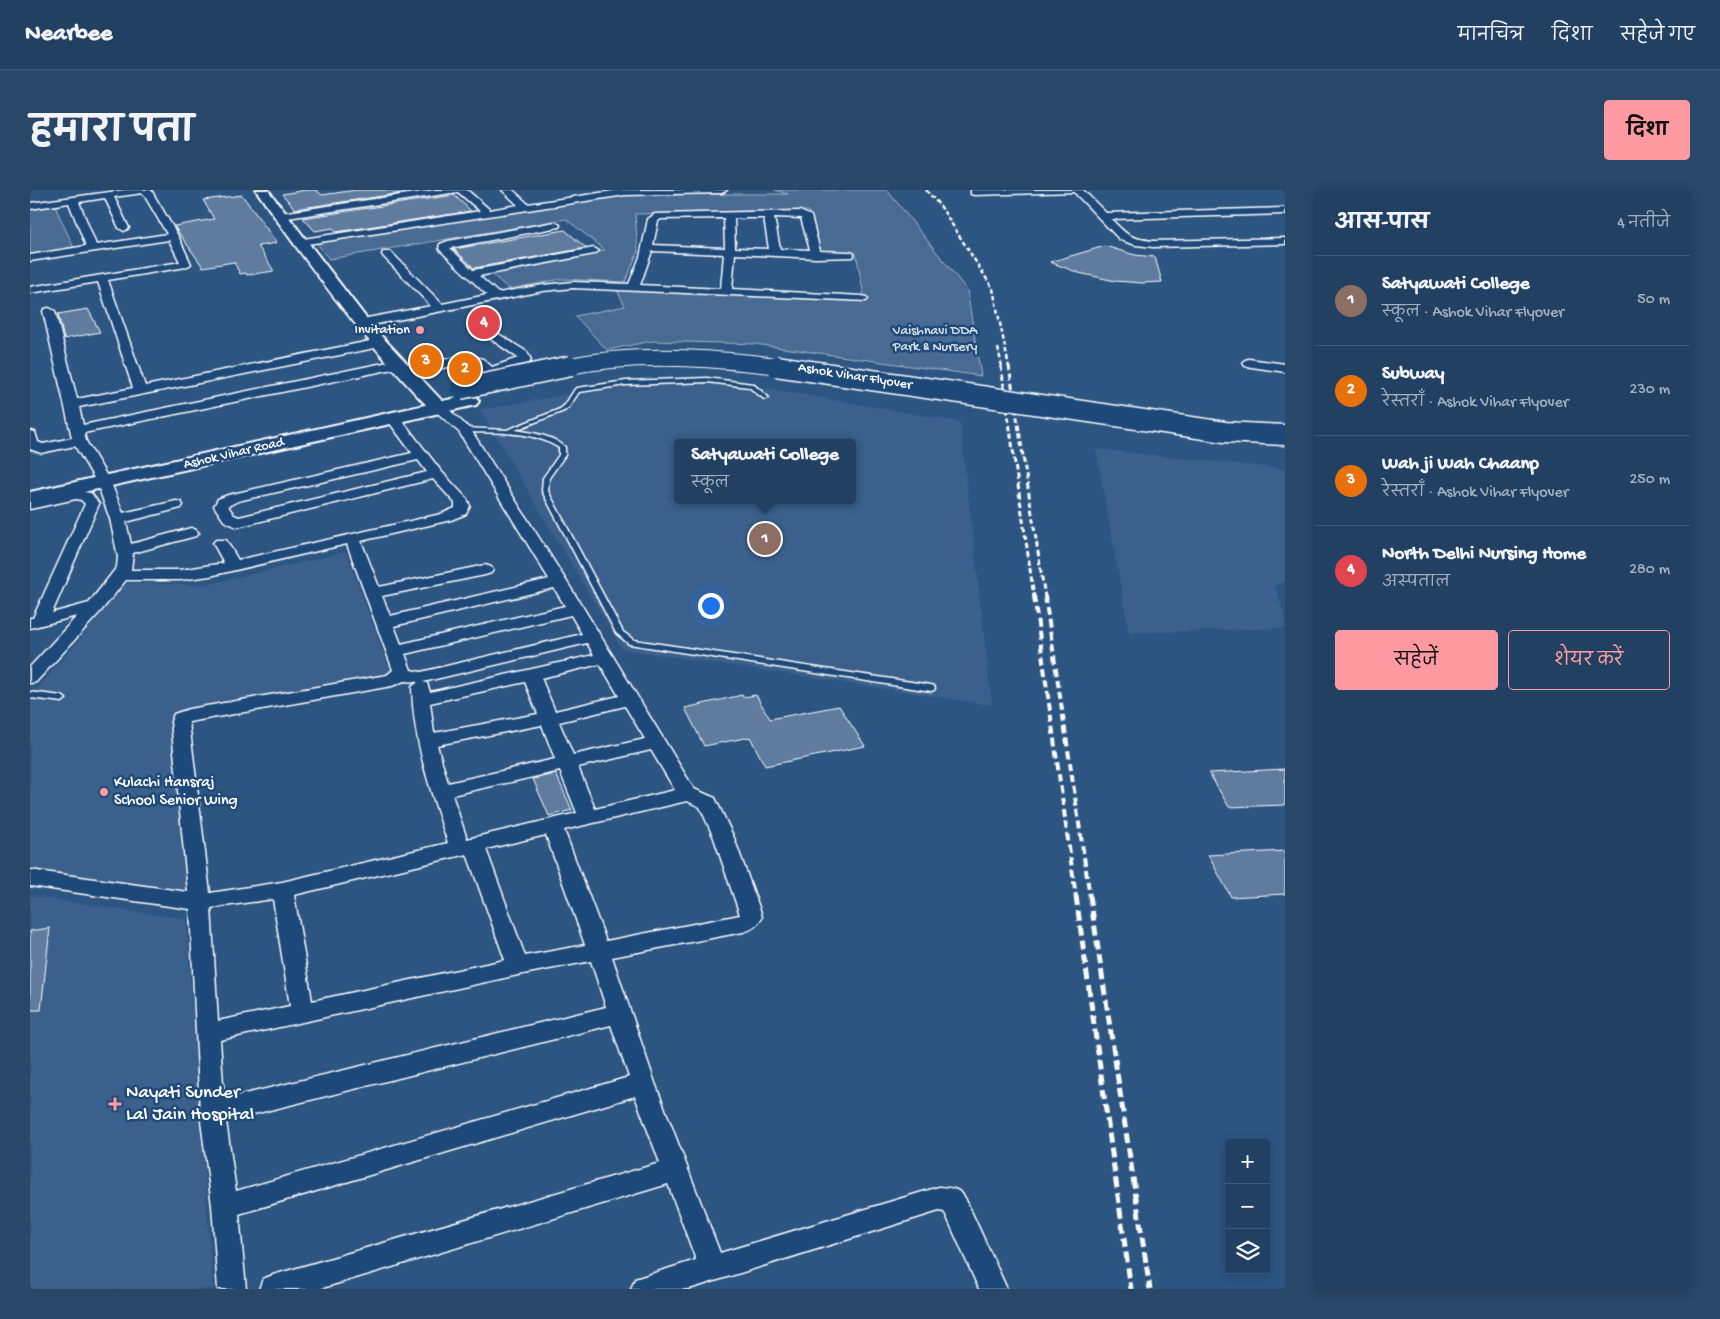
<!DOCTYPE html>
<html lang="hi">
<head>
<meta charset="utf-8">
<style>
	:root { --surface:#214062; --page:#294768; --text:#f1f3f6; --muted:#a2afbe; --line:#3e5977; --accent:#ff9aa2 }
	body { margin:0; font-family:"Gochi Hand","Playpen Sans Deva",sans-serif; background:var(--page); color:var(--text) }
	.controls { position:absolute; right:15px; bottom:15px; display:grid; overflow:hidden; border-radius:5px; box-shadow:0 2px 12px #0003 }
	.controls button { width:45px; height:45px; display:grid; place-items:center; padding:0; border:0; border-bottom:1px solid var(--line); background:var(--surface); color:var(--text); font:25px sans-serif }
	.you { position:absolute; left:680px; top:415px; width:18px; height:18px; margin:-12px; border:4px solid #fff; border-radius:50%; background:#1a73e8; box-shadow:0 0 0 8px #1a73e833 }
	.badge { display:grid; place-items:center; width:32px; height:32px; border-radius:50%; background:var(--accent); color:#fff; font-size:16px; font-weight:700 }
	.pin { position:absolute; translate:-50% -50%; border:2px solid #fff; box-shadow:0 1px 5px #0006 }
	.popup { position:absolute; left:644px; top:249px; width:182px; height:65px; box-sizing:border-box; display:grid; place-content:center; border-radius:5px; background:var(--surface); filter:drop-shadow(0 1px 4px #0005); font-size:16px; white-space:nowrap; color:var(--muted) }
	.popup b { font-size:19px; color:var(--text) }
	.popup::after { content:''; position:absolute; left:50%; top:100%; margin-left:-10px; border:10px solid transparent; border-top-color:var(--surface) }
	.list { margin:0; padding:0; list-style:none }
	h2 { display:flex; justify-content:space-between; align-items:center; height:65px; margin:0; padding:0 20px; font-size:21px }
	h2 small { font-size:16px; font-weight:400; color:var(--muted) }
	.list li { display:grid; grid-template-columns:32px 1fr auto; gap:15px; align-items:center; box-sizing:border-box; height:90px; padding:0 20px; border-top:1px solid var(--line) }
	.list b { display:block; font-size:19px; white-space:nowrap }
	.list p { margin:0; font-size:16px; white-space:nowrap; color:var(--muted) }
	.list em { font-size:16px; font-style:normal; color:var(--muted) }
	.actions { display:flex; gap:10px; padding:15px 20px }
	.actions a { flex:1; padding:11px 0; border:1px solid var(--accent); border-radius:5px; text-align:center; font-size:18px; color:var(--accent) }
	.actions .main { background:var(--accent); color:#111 }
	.icon { flex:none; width:28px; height:28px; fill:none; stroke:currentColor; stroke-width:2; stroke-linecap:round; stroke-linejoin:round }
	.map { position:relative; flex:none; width:1255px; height:1099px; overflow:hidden; border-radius:5px }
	header { display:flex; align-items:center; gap:30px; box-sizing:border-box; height:70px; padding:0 25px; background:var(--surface); border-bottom:1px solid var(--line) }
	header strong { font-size:24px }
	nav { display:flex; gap:28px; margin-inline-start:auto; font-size:18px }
	.intro { display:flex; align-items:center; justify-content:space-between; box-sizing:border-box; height:120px; padding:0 30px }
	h1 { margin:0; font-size:35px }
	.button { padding:12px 22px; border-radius:5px; background:var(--accent); color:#111; font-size:18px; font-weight:700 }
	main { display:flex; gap:30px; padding:0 30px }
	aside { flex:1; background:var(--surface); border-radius:5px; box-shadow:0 2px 12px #0003 }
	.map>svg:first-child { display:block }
</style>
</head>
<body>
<header>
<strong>Nearbee</strong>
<nav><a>मानचित्र</a><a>दिशा</a><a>सहेजे गए</a></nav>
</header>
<div class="intro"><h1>हमारा पता</h1><a class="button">दिशा</a></div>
<main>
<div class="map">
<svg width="1255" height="1099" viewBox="0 0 1255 1099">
	<rect width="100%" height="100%" fill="#2c5582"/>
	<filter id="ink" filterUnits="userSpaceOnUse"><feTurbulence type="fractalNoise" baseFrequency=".02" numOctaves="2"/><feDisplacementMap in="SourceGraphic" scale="10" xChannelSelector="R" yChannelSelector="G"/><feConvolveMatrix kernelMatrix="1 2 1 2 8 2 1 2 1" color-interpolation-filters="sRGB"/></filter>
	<g filter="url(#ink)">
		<path fill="#3b618b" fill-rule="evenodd" d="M676,191L736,198L930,232L962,515L592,459L450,220L595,194ZM648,253H822V310H648Z
			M1066,259L1255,279V390L1245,396L1255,427V438L1099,443Z
			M316,362L361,483L141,525L158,705L0,680V508L97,393L175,395Z
			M0,706L156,729L183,1099H0Z"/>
		<path fill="#486b92" stroke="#a4b5c8" d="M745,0H857L937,100L951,186L725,154L622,151L577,160L545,126L595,116L584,94L834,106L826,63L791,62L778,21L605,24L608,62L595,92L532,89L479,99L460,83L575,60L536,29L299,69L286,52L602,4H758Z
			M24,14L44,58L0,64V17Z"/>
		<path fill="#5e7c9f" stroke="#fff" d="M276,0H286L292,5L326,0H392L265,19L252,4Z
			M212,5L247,53L228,56L244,81L217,85L216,83L210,84L204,72L173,77L144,36L184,29L173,10Z
			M424,5L441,21L306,42L303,38L285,41L273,28Z
			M535,40L556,58L444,78L424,59Z
			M1075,56L1105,65L1125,67L1132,92L1112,93L1085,91L1049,83L1020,72Z
			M58,119L70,142L34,149L28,124Z
			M712,505L713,507L726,505L740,529L809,516L835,556L735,576L720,547L674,556L655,518Z
			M1255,579V615L1199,617L1179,583Z
			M526,584L542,620L519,626L503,589Z
			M1255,661V704L1201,707L1178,665Z
			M20,738L11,820H0V741Z"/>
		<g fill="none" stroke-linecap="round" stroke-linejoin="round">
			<defs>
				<path id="service" d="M677,188L723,194L739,208L734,209L719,197L677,192L596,195L549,202L539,217L534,221L485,240C503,243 522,245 535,257V265L519,288L518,301L593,442L604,450L901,495L904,496L905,498L904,500L901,501L599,454L586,443L512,301L513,288L529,265V258C501,240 466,243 434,242L431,240L434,238L477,240L530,219L535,215L545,199L547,198L596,191Z
					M0,502L32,506L36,509L32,512L0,508Z"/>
				<path id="minor" d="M94,0H121L148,46L161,74L156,77L78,90L115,196L350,149L356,153L350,157L49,217L53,235L368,170L374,174L368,178L54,243L56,251L81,293L93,323L146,311L151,312L153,315L151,318L96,332L101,354L161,338L166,340L169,343L166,346L103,363L101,380H150L194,373L183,353L186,350H196L208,370L411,324L425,318V313L403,289L207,337L194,331L184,316L188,309L198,305L382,263L356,228L363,224L368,225L411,281L437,309L440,316L436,324L421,330L331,351L349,397L455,375L461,377L463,380L461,383L455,385L352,406L360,426L519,389L429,242L402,218L404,215H414L441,240L554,419L664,599L685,608L704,648L731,723L732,728C727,736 722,740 713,742L582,767L625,893L690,1063L909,997C921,998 929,998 935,1008L977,1099H949L916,1025L914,1022L909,1021L659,1099H601L605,1089L666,1070L638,994L289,1099H229L233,1089L243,1085L630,973L605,906L209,1024L216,1099H188L182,1016L170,923L160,719L0,696V680L158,702L141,531L144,524L159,519L357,485L363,480L317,354L180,386L150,390H96L71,421L6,492L0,493V477L47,426L0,438V428H3L55,314L51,310L46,309L0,319V311L46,301L61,303L69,314L22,423L59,413L87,377L88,367L80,329L67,293L45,256L11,263L0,259V241L5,242L8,252L13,254L42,248L13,121L15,119L19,118L25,121L47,209L103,198L68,92L0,103V97L150,72L139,50L0,71V65L56,56L39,13L0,19V13ZM113,3L137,44L66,55L49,12L75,8L89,38L94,41L99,38L84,7ZM388,270L397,282L209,327L204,325L198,316L208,311ZM524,398L535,416L371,454L364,436ZM541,425L552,444L391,482L381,480L375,464ZM557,453L564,465L400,502L397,493L393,492ZM570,474L589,506L525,521L511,488ZM374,491L388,492L382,497C383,551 401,602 418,653L252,692L180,703L159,532L362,496ZM495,492L508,524L404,543L400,513ZM595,516L615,549L543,565L529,532ZM512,535L525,569L418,593L407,555ZM621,560L645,600L565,619L548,577ZM530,581L547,623L437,649L422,605ZM657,611L670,617L684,648L710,725L576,751L534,640ZM516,645L555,755L495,766L456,659ZM437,664L475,770L282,811L264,705ZM243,709L260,816L188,831L181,718ZM561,771L576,817L194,909L190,850L488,785ZM581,835L599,887L206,1001L196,931Z
					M405,0H437L460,20L488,15L472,0H483L498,14L589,0H697L692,3L595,5L271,55L267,54L266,52L267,50L450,21L428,2L251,29L246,26L251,23Z
					M941,0H1053L1076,23L1255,18V24L1081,29C1098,46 1099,48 1123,51L1255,48V54L1123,57L1106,55L1090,50L1044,2L944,5L941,4Z
					M770,21L781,26L790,61L819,62L823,63L824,65L823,67L786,68L705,64L702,99L832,106L836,107L838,109L836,111L543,98L513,101L332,137L326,133L332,129L401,116L353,66L352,64L353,62H361L412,114L457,105L410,60L409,58L410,54L418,51L525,32L530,35L529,37L420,58L443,80L564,58L569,61L564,64L449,86L468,103L513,95L543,92L599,94L610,67L618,29L625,24ZM744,27L771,28L780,60L750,59ZM694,28L695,58L623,55L628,31L631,29ZM704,28H734L739,59L705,58ZM622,61L694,64L691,99L610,95Z
					M459,138L497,162L501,170L499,173C486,177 468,188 453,183C446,180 446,175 437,173L374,186L368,182L374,178L437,165L453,169L462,177L488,168L455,145L453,142L455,139Z
					M1219,169L1255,174V182L1215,176L1213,173L1215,170Z"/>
				<path id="tertiary" d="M226,0H238L343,137L415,214L417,218L415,222H403C337,154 280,78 226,0Z"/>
				<path id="secondary" d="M440,205L446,207L449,211L446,215L0,314V302Z"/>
			</defs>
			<use href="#service" stroke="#fff" stroke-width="3"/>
			<use href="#minor" stroke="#fff" stroke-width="3"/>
			<use href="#tertiary" stroke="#fff" stroke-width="4"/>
			<use href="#secondary" stroke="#fff" stroke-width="4"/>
			<use href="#service" fill="#1f4a7a" fill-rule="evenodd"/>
			<use href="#minor" fill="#1f4a7a" fill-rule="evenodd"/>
			<use href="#tertiary" fill="#1f4a7a" fill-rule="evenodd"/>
			<use href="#secondary" fill="#1f4a7a" fill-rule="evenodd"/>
			<path stroke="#fff" stroke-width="2.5" stroke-dasharray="4.5 2.5" stroke-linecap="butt" d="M896,0L911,17L963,99L979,177
				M968,158L972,177"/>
			<path stroke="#fff" stroke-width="3" stroke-dasharray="5.5 3" stroke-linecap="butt" d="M971,176L1004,407
				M979,176L1015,407"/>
			<path stroke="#fff" stroke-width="4" stroke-dasharray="8 4" stroke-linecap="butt" d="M1004,406L1046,707
				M1015,406L1060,707"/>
			<path stroke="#fff" stroke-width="5" stroke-dasharray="10 5" stroke-linecap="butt" d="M1046,706L1101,1099
				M1060,706L1120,1099"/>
			<defs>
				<path id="secondary-bridge-far1" d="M535,177C607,162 684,168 757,177"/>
				<path id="secondary-bridge" d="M746,176L1195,242L1255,245
					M430,199L541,176"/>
			</defs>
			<use href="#secondary-bridge-far1" stroke="#fff" stroke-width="18" stroke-linecap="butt"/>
			<use href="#secondary-bridge" stroke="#fff" stroke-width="23" stroke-linecap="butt"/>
			<use href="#secondary-bridge-far1" stroke="#1f4a7a" stroke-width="16"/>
			<use href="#secondary-bridge" stroke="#1f4a7a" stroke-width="20"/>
		</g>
	</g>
	<g fill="#ff9aa2" stroke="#1f4a7a" stroke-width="2">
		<circle cx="390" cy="140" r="5"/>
		<circle cx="74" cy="602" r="5"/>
		<path d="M82.5 906.5h5v5h5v5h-5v5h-5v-5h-5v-5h5z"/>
	</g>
	<g text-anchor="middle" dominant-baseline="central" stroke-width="5" stroke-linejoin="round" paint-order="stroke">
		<g font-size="14" fill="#fff" stroke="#1f4a7a" text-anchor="end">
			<text x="380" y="140">Invitation</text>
		</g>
		<g font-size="14" fill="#dae1e9" stroke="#1f4a7a">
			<text x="905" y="141">Vaishnavi DDA<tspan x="905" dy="16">Park &amp; Nursery</tspan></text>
		</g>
		<g font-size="14" fill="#fff" stroke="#1f4a7a">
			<text transform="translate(825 187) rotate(9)">Ashok Vihar Flyover</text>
			<text transform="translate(204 264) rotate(-13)">Ashok Vihar Road</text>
		</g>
		<g font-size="16" fill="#fff" stroke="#1f4a7a" text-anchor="start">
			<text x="84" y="593">Kulachi Hansraj<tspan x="84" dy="18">School Senior Wing</tspan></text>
		</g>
		<g font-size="19" fill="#fff" stroke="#1f4a7a" text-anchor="start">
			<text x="96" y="903">Nayati Sunder<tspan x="96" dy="22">Lal Jain Hospital</tspan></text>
		</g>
	</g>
</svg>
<div class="controls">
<button>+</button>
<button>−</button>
<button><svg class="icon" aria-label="layers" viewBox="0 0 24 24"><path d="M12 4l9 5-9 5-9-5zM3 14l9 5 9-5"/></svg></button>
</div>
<div class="you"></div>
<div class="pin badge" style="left:735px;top:349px;background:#8d6e63">1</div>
<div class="popup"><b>Satyawati College</b>स्कूल</div>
<div class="pin badge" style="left:435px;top:179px;background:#e8710a">2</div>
<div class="pin badge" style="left:396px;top:171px;background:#e8710a">3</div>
<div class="pin badge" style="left:454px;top:133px;background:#e0444e">4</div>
</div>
<aside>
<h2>आस-पास<small>4 नतीजे</small></h2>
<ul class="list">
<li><span class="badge" style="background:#8d6e63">1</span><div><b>Satyawati College</b><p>स्कूल · Ashok Vihar Flyover</p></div><em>50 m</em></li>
<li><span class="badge" style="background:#e8710a">2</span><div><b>Subway</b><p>रेस्तराँ · Ashok Vihar Flyover</p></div><em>230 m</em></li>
<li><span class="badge" style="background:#e8710a">3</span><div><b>Wah ji Wah Chaanp</b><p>रेस्तराँ · Ashok Vihar Flyover</p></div><em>250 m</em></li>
<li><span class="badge" style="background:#e0444e">4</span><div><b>North Delhi Nursing Home</b><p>अस्पताल</p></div><em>280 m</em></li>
</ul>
<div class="actions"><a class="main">सहेजें</a><a>शेयर करें</a></div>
</aside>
</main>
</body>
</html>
